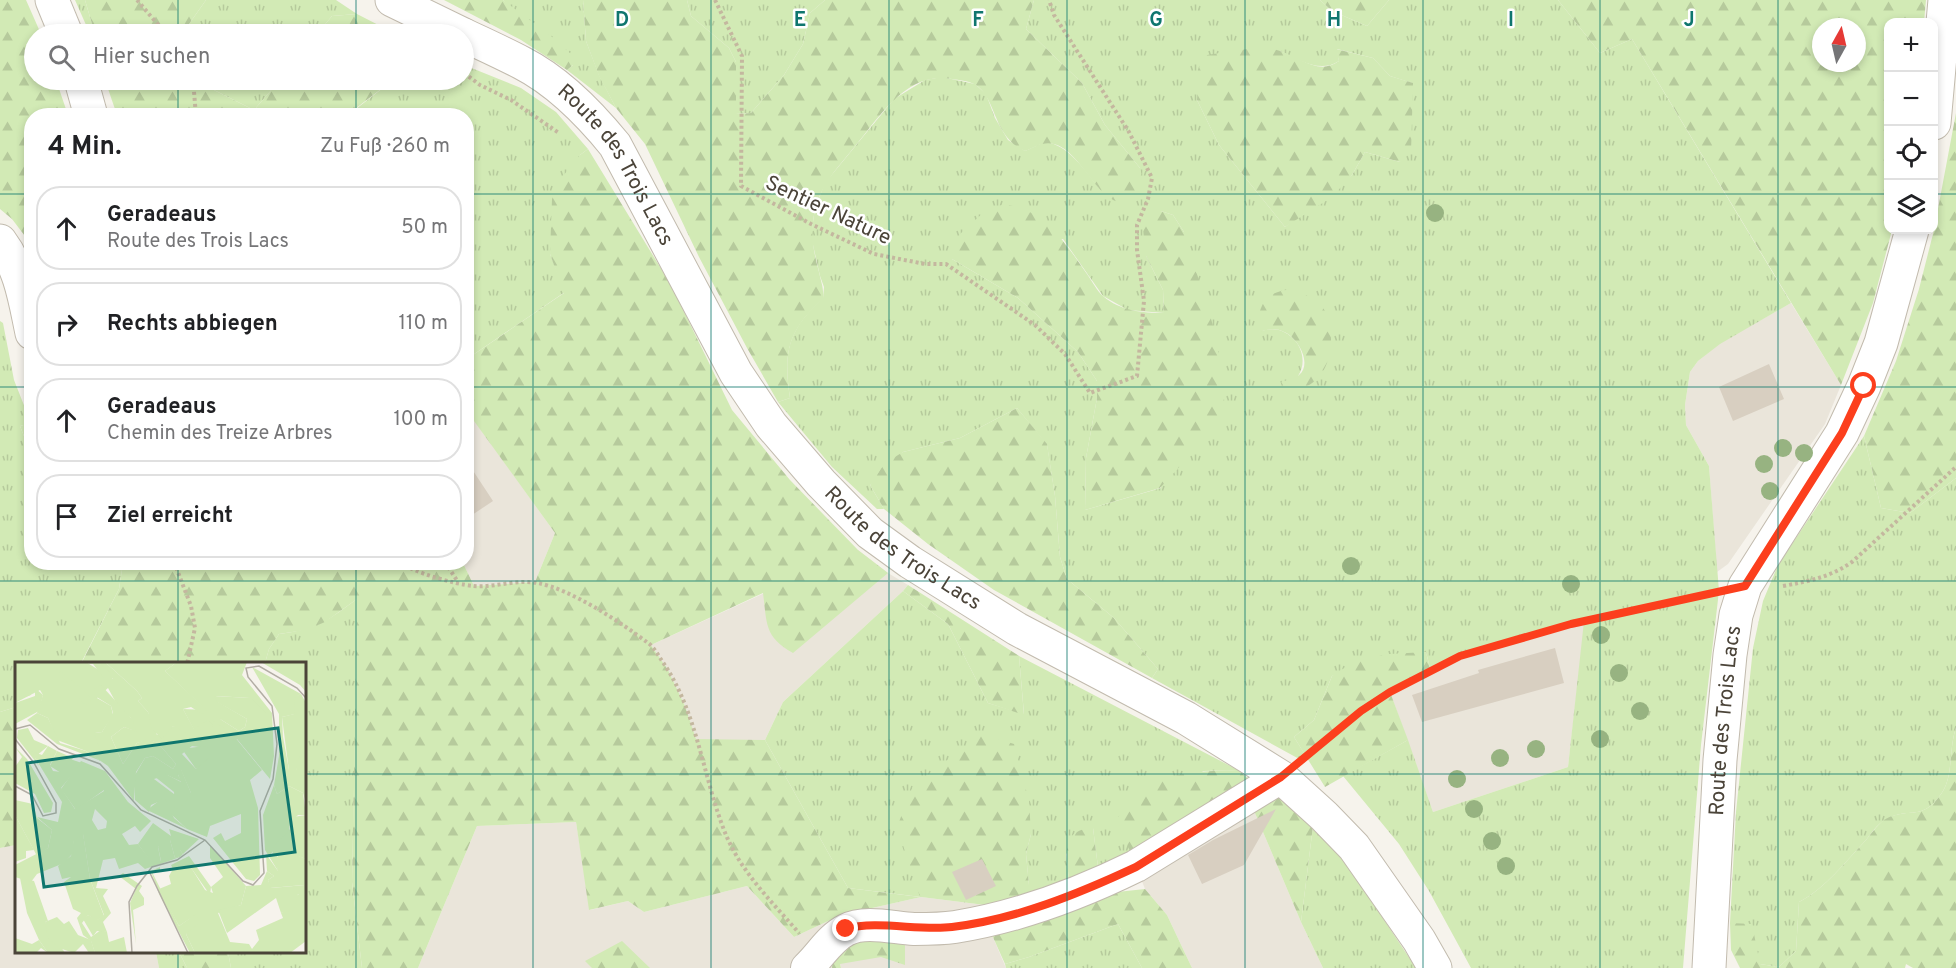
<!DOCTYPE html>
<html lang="de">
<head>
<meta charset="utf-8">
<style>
	:root { --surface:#fff; --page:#f6f6f6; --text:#202124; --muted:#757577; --line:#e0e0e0 }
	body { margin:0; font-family:Overpass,sans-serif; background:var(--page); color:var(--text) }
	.controls { position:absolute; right:18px; top:18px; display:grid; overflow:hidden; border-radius:12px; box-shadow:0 3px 9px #0003 }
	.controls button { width:54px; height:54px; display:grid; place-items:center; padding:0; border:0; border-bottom:2px solid var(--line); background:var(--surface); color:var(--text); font:30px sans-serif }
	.compass { position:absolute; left:1812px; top:18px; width:54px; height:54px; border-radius:50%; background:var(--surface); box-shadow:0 3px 9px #0003; rotate:8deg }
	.stop { position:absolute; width:18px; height:18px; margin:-14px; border:4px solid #fc3f1d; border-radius:50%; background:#fff }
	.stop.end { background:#fc3f1d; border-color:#fff; box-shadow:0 2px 6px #0008 }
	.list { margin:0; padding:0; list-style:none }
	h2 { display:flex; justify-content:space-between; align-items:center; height:78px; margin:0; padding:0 24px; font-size:26px }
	h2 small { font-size:20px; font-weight:400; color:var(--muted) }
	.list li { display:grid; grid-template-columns:39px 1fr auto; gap:18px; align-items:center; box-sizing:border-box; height:84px; margin:0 12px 12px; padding:0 12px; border:2px solid var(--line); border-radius:24px }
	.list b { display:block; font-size:22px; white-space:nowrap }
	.list p { margin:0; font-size:20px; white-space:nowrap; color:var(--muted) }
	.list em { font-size:20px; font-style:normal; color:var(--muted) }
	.icon { flex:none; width:33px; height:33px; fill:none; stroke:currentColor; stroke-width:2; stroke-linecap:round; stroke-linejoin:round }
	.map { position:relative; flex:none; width:1956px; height:968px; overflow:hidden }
	.search { position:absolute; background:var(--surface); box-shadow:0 3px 9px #0003; left:24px; top:24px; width:450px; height:66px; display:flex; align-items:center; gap:15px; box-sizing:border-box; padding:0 21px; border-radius:33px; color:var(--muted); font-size:22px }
	.panel { position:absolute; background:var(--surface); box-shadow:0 3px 9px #0003; left:24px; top:108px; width:450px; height:462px; border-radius:24px }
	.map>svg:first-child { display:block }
</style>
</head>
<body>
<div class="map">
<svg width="1956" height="968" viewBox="0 0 1956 968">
	<defs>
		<pattern id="grass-tufts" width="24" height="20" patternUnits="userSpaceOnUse" patternTransform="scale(1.5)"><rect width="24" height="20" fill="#d2eab5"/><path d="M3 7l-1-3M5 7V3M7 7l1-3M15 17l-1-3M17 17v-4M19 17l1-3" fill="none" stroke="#b6ca9c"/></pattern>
		<pattern id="forest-firs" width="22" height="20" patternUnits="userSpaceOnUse" patternTransform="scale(1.5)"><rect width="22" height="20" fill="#d2eab5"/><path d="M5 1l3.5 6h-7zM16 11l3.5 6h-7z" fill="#b6ca9c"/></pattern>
	</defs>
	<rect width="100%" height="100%" fill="#f6f3ec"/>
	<path fill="#eae5da" d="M1791,303L1841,385L1825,424L1728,564L1717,572L1709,466L1686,425L1685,405L1690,372L1698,361L1720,343Z
		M474,420L555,533L535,582L474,586L463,563L466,562L467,425Z
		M858,550L888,573L908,585L903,591L783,702L765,740H696L685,706L668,670L651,645Z
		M1585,621L1568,767L1433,812L1390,692L1460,656Z
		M1252,806L1301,922L1323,968H1192L1167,915L1145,889L1131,853Z
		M576,822L590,910L628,901L644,912L747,886L794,937L841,915L921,897L985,905L992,935L1006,968H841L840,964L832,968H418L477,826Z
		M16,845V952H156L159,968H0V848Z"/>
	<path fill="url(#grass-tufts)" fill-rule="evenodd" d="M75,0H85L92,24L90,34Z
		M206,0H336L357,14L332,16L317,34H182Z
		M503,0H583L586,41L599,75L616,108L567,70L573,65Z
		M687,0H825L810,13L803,44L784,75L751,113L736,114V62L729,48L691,16Z
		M1034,0H1320L1332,11L1367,26L1389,0H1558L1600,53L1632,39L1791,303L1720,344L1698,361L1690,372L1685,405L1686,425L1709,466L1719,591L1701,745L1683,968H1471L1429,891L1399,844L1343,776L1408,740L1433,812L1568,767L1584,621L1460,656L1431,672L1426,652L1332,676L1314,720L1294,737L1306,756L1301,760L1152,678L1158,669L1114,618L1067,579L1060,557L1055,496L1047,445L1017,408L960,438L903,452L870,485L884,509H877L832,467L778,402L790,398C783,351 788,330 823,298L824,287L820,276L811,236L815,208L825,183L894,99L925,80L942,77L975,84L986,94L995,118L1008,140L1025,151C1031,149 1038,144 1043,143C1065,140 1087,173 1099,188L1140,168L1105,125L1082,83L1026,29ZM1337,49L1373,58L1390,76L1412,83L1400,162L1365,152L1352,175L1285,227L1219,145L1197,100L1280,51C1297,59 1320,74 1339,61ZM1161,211L1173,215L1184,232L1161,488L1085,510L1086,458L1097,398V381L1078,352L1018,298L952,259L1063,239L1103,296L1128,310L1164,313L1163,290L1146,256ZM1324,310L1308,385L1298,376C1308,361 1301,340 1284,332C1275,327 1265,330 1256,332Z
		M464,65L521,88L556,112L588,149L580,155L550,254L565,292L467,359L466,116H347L393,80H404L413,84L416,80H464Z
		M193,80H280L254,110L210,88L195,87Z
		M0,321L3,323L14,380L31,423L20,426L31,454L32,562L123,563L119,589L81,663L16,664V707L0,712Z
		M1864,436L1881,508L1910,513L1956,478V728C1949,747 1953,775 1943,791C1922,824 1910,805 1885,820C1877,824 1871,834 1866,840C1845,862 1826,888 1799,902L1796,951L1779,967L1760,964L1730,923L1736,812L1753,648L1763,601L1778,565Z
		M903,591L948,624L988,703L1024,714L1019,656L1238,770L1203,771L1131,853L1098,867L1093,828L1066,854L1069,879L1029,886L1026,854L1031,834L921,897L848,888L765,740L783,702Z
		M358,598L352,882L362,968H231L228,952H304V664L265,663L269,649L279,634C318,629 327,621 358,598Z
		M1313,826L1343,858L1416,968H1323L1301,922Z
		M1118,924L1142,968H1006L1005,964L1029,957Z
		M156,952H179L187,968H159Z"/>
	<path fill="url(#forest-firs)" fill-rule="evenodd" d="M0,0H26L41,34H34V80H56L68,115L32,116L31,244L12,219L0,209Z
		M85,0H206L182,34H90L92,24Z
		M444,0H503L551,36L572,55L573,65L567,70L521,40Z
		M583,0H687L691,16L729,48L736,62V114L751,113L784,75L803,44L810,13L825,0H1034L1026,29L1082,83L1105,125L1140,168L1143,180L1142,195C1139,197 1134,201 1130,202C1095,211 1079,135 1042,144C1037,145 1031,149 1025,151C992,137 997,96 974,84C968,81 959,80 952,79C907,71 881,115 856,145C840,165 821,184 815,210C810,232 813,250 819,272C821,282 824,288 823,299C788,330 783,352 790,398L778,402L747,348L699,257L645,144L616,108L599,76L586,41Z
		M1320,0H1389L1367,26L1332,11Z
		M1558,0H1926L1924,22H1888V230H1892L1873,303L1841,385L1632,39L1600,53ZM1821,27H1857V63H1821Z
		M357,14L396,34H317L332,16Z
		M1261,47C1267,48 1274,49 1280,51C1299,57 1319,76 1339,61L1336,49L1373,58L1390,76L1413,83L1411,152L1400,162L1365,152L1352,175L1332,197L1285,227L1219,145L1197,100L1200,56Z
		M105,80H193L195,87L210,88L254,110L280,80H393L347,115H117Z
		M1956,113V478L1910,513L1881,508L1864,436L1896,361L1919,289L1934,230Z
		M588,149L671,285L732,410L790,480L858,550L888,573L793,653C764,637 767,623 763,593L651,645L668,670L685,706L696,739L765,740L848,888L920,897L897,827L913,786L982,734L1014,744L1029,801L1031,834L1026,854L1029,885L1069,879C1066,855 1061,829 1093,828L1098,867L1075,882L985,905L921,897L841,915L794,937L747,886L644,912L628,901L589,910L576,822L477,826L418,968H362L352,882L357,599L325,622L306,630L279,634L269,649L265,663L81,664L119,589L123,563H463L474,586L535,582L555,533L474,421L467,425V359L564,293L550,254L552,199L563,176L580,155Z
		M1002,205C1042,205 1066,244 1087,274C1092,281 1097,291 1103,296C1120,311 1143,313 1164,313L1163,290L1146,256L1143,229L1149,214L1161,211L1173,215L1184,232L1216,335L1225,407L1217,426L1160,488L1085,510L1086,458L1097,398V381L1078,352L1018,298L952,259L960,234L984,212Z
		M1295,289C1305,295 1320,301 1325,311C1336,335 1333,373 1307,386C1300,389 1292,390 1285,392L1281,382C1286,380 1295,379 1299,375C1313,363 1297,337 1284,332C1275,327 1265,330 1256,333C1259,304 1264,291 1295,289Z
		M1017,408L1047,444L1055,496L1060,557L1067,579L1114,618L1158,669L1152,678L994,590L928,544L884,509L870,485L885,463L903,452L960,438Z
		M31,423L32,424L31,454L20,426Z
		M908,585L1019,656L1024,715L988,703L948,624L903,591Z
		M1426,652L1431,672L1390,692L1408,740L1325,787L1294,737L1314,720L1332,676L1355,661L1389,654Z
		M16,707V845L0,848V712Z
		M1956,728V968H1913L1906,964L1905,968H1740L1731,950L1730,923L1752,924L1760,964L1779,967L1796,951L1799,902C1826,888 1845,862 1866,840C1871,834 1877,825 1884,820C1910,805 1922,824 1943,791C1953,775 1949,747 1956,728Z
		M1238,770L1250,780L1131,853L1115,821C1123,811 1132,797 1143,790C1170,771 1206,771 1238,770Z
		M1276,792L1313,826L1301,922L1252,806Z
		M1145,889L1167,915L1192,968H1142L1118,924L1029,957L1005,964L992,935L1117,892Z
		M905,937V965L881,957L840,964L841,968H832L833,958L863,938Z
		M622,941L650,968H592L585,961Z
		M179,952H228L231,968H187Z"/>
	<path fill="#d8cfc1" d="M1769,364L1784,399L1733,421L1719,387Z
		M466,460L493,501L466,519Z
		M1555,648L1564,683L1422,722L1412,695L1479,673L1478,670Z
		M1276,809L1244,865L1202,884L1188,855L1213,840Z
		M982,859L996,886L966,900L952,872Z"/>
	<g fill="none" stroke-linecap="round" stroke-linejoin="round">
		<defs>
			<path id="minor" d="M807,968C820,956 830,938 846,930C865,920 893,928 914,929C927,929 941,929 955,927C1018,917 1079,894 1136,866L1281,777"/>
			<g id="tertiary">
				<path d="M52,0L66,34"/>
				<path d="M392,0L462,34"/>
				<path id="s1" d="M464,35C483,44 503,53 522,63C559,82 589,113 615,145L736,373L771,425L821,483L870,533L910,562L1017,629L1186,718L1281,777L1324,816L1354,847L1419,940L1435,968"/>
				<path d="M81,80L91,116"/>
				<path d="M1934,123L1945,0"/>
				<path d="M0,241C21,269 25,300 32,333"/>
				<path id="s2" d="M1709,968L1720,760L1730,655L1736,615L1745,586L1842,433L1864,386L1881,343L1912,230"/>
			</g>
		</defs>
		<use href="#minor" stroke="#c2bbae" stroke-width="34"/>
		<use href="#tertiary" stroke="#c2bbae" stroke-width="35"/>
		<path stroke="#c4b79f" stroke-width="4" stroke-dasharray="3 3" stroke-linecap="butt" d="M137,0L166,34
			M715,0L742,56L741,186L811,224L874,254L925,264H946L1035,325L1065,354L1090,393L1137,376L1144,301L1137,250V225L1148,199L1152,178L1129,132L1054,15L1049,0
			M464,73L480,85L511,100L559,133
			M193,80L196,116
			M174,562L191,606L195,628L187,664
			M400,562C414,573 455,584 473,586C494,588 516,579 537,583C569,588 622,623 648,643C654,647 658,655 662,661C698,712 703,779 726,835C742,873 772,902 799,933
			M445,562L458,582
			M1783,586C1810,581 1830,577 1852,562L1956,467
			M1304,758L1361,711L1390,692L1460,656L1571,624L1711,593"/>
		<use href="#minor" stroke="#fff" stroke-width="32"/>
		<use href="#tertiary" stroke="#fff" stroke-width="33"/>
	</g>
	<g fill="#97b381">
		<circle cx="1435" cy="213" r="9"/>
		<circle cx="1783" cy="448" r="9"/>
		<circle cx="1804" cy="453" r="9"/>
		<circle cx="1764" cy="464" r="9"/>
		<circle cx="1770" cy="491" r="9"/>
		<circle cx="1351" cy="566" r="9"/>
		<circle cx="1571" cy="584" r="9"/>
		<circle cx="1601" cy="635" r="9"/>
		<circle cx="1619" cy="673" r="9"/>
		<circle cx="1640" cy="711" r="9"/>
		<circle cx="1600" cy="739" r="9"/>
		<circle cx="1536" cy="749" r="9"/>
		<circle cx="1500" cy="758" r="9"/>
		<circle cx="1457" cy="779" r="9"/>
		<circle cx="1474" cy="809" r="9"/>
		<circle cx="1492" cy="841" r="9"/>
		<circle cx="1506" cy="866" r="9"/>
	</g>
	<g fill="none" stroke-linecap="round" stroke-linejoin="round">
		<path stroke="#fc3f1d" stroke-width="8" d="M846,929C876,920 919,931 952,927C1017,919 1078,894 1136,867L1281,777L1361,711L1390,692L1460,656L1571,624L1745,586L1842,433L1864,386"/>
	</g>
	<path fill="none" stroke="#0f766e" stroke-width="1.5" stroke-opacity="0.55" d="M178,0V34M356,0V34M533,0V968M711,0V968M889,0V968M1067,0V968M1245,0V968M1423,0V968M1600,0V968M1778,0V968M178,80V116M356,80V116M0,194H32M466,194H1888M1934,194H1956M0,387H32M466,387H1956M178,562V664M356,562V968M0,581H1956M0,774H16M304,774H1956M178,952V968"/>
	<g text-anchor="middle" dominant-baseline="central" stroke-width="5" stroke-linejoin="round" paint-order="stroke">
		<g font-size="21" fill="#4b4439" stroke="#fff">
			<text stroke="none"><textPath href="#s1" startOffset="206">Route des Trois Lacs</textPath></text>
			<text transform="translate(828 211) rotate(25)">Sentier Nature</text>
			<text stroke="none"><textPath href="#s1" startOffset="692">Route des Trois Lacs</textPath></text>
			<text stroke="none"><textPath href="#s2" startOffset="248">Route des Trois Lacs</textPath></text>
		</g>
	</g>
	<g transform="translate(15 662)">
		<rect width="291" height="291" fill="#f6f3ec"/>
		<path d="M0,0H71L98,17L83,0H90L122,29L127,36L123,39L133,50L142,73L158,64L179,68L168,47L191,48L150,9L162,0H232L227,13L257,51L251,52L235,36L201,34L203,40L232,57L230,65L224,69L205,57L247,108L235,118L243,146L245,213L239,219L231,217L198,176L206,171L210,179L226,171V152L195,164L192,175L172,167L143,140L136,143L134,150L120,138V113L130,96L138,94L158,107L161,102L143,81L133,78L122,81L108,102L96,75L109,65L118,68L116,56L105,48L93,26L82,36L96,44L98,53L87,70L80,71L93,104L71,89L42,78L33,56L22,51L28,33L25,28L0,41ZM177,84L184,85L189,96L181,107L167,92ZM166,108L176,131L159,132L139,117L152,113L167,120L163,113ZM286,32L291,41V88L281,108L274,109L267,55L279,52V35ZM13,66L19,78L33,84L20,95L24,104L2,76L3,68ZM42,89L58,96L46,111L35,104ZM66,99L90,109L89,128L61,148L46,127ZM259,123L262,132L274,124L288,131L291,153H283L275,161L274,170L255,193L250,188L248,153ZM0,138L18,142L22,156L37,168L33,186L22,194L0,153ZM138,161L156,174L154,167L184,177L168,192L165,188V194L160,196L155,178L143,185L146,200H136L123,182ZM68,171L75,217L89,254L81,259L73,253L67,261L76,275L86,268L92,270L94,280L109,275L112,291H80L76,279L68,273L62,256L66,251L58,247L49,220L56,215L47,217L43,204L56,194L59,177ZM195,183L231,224L226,243L203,251L215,280L234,282L237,287L244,278L241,268L268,256L266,251L273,248L279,235L286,231L291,240V279L275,291H180L171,272L176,256L164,264L144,227L156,222L154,214L158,207L172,199L190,228L198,231L196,225L208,215L195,196ZM274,190L291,197V236L289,223L255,226L253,218L259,214L252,209L251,192L263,209L260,196ZM5,216L19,219L33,259L30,260L50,291H33L24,278L12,251Z" fill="#d2eab5" fill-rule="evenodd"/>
		<path d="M83,0L97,12V19H91L78,2H70ZM90,0H162L150,9L192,48L187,52L176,45L168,47L179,67L193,58L198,63L187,80L158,64L147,77L137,67L133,50L123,39L127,36L122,29ZM246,0H291V30L285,23ZM39,4L73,32L76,40L70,43ZM237,5L286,32L279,36L280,52L267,55L268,75L274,108H281L282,98L291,88V140L288,131L274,124L262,132L259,123L264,94V52ZM86,23L117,57L122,70L109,65L96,75L108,102L122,81L132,77L143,81L161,102L158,107L138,94L130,96L121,110L119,139L90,100L79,71L87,70L98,51L96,44L80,34L79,27ZM199,34L236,36L251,51H257L259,94L255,117L222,77L218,79L209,66L195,57L196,54L205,57L224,69L230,65L232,57L202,40ZM22,51L33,56L45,81L71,89L86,99L42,82L12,58ZM33,84L42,89L35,103L38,109L46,110L55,97L67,101L46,126L60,147L89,129L86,117L90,109L113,140L136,159L125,170L120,164L107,172L114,183L123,182L137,200L146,199L143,185L151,178H155L160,196L164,194L165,188L168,192L165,195L154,199L130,207L123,201L104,207L100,196L88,198L81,226L93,227L88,234L96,251L88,260L92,270L82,269L78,274L68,257L73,253L82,258L89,253L75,217L68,172L59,178L58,191L49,201L22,212L16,220L0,215V203L33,186L37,168L22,155L43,160L47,140L16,89L27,93ZM80,147L92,159L91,166L83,168L77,158ZM189,84L194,86L195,95L181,107L167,87ZM0,85L12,97L38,141L36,150L29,151L20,132L0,121V105L7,95ZM166,107L176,131L169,143L160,147L159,130L139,114L145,109L166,120L162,110ZM149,135L159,156L172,167L132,148ZM0,153L19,188L11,189V196L0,200ZM291,153V197L274,191L268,199L262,194L263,209L250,188L257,193L259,184L275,167L278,155ZM174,194L196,225L195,233L172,200L158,207L156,203ZM145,205V209L137,210L164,264L181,252L184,261L171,272L180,291H175L144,232L136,209ZM252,209L259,214L253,218L256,226L290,223L291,240L283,232L279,248L266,251L261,236L212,271L203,248L226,243L231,224L246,223ZM108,211L127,224L124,229L129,236V243L118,248L121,282L115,241L121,227L104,214ZM42,255L49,262L54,259L63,273L76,278L80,291H74L68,282L59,291L44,286L33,276L30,260ZM0,276L17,282L24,278L33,291L26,286L21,291H0Z" fill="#d2eab5" fill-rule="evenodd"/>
		<path d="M8,9L16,33L0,38V15ZM20,26L28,33L24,49L0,62V41L20,34Z" fill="#d2eab5"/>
		<path fill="none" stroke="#b2ada4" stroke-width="1.5" d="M0,67L15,63L44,87L85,102L126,148L190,178L228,219L238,223L249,211L245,149L258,117L262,82L257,44L233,15L231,6L244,4L282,26L291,36M0,77L19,101L41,141V151L28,154L17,133L0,124M134,209L173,291M117,291L114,240L122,224L137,205L162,198L190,178"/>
		<path fill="#0f766e" fill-opacity="0.15" stroke="#0f766e" stroke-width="3" d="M263,66L280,190L29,225L12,101Z"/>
		<rect width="291" height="291" fill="none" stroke="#4b4439" stroke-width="3"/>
	</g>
	<g font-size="20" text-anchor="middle" font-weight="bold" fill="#0f766e" stroke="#fff" stroke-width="5" stroke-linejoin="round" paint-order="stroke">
		<text x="622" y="26">D</text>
		<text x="800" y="26">E</text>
		<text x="978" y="26">F</text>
		<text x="1156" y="26">G</text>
		<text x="1334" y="26">H</text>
		<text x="1511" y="26">I</text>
		<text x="1689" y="26">J</text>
	</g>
</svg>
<div class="controls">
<button>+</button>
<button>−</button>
<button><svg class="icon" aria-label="locate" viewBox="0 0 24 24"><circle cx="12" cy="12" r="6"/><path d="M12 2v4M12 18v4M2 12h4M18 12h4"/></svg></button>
<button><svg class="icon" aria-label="layers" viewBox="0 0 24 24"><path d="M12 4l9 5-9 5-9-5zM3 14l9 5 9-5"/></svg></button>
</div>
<svg class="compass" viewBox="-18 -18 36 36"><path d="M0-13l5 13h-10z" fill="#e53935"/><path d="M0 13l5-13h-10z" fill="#757577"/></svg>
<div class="stop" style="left:1864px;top:386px"></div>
<div class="stop end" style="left:846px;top:929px"></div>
<div class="search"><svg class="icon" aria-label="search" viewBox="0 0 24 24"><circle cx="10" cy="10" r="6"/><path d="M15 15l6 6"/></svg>Hier suchen</div>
<section class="panel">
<h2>4 Min.<small>Zu Fuß · 260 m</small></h2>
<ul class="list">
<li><svg class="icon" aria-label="ahead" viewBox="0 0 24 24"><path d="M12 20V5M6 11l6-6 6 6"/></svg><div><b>Geradeaus</b><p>Route des Trois Lacs</p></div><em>50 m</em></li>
<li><svg class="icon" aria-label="right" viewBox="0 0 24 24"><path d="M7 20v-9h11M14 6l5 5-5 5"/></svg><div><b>Rechts abbiegen</b></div><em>110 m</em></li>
<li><svg class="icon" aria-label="ahead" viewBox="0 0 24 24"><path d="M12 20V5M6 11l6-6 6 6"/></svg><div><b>Geradeaus</b><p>Chemin des Treize Arbres</p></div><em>100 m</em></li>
<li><svg class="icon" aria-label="arrive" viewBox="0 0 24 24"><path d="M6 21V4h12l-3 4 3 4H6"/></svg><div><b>Ziel erreicht</b></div></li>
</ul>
</section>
</div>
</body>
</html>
